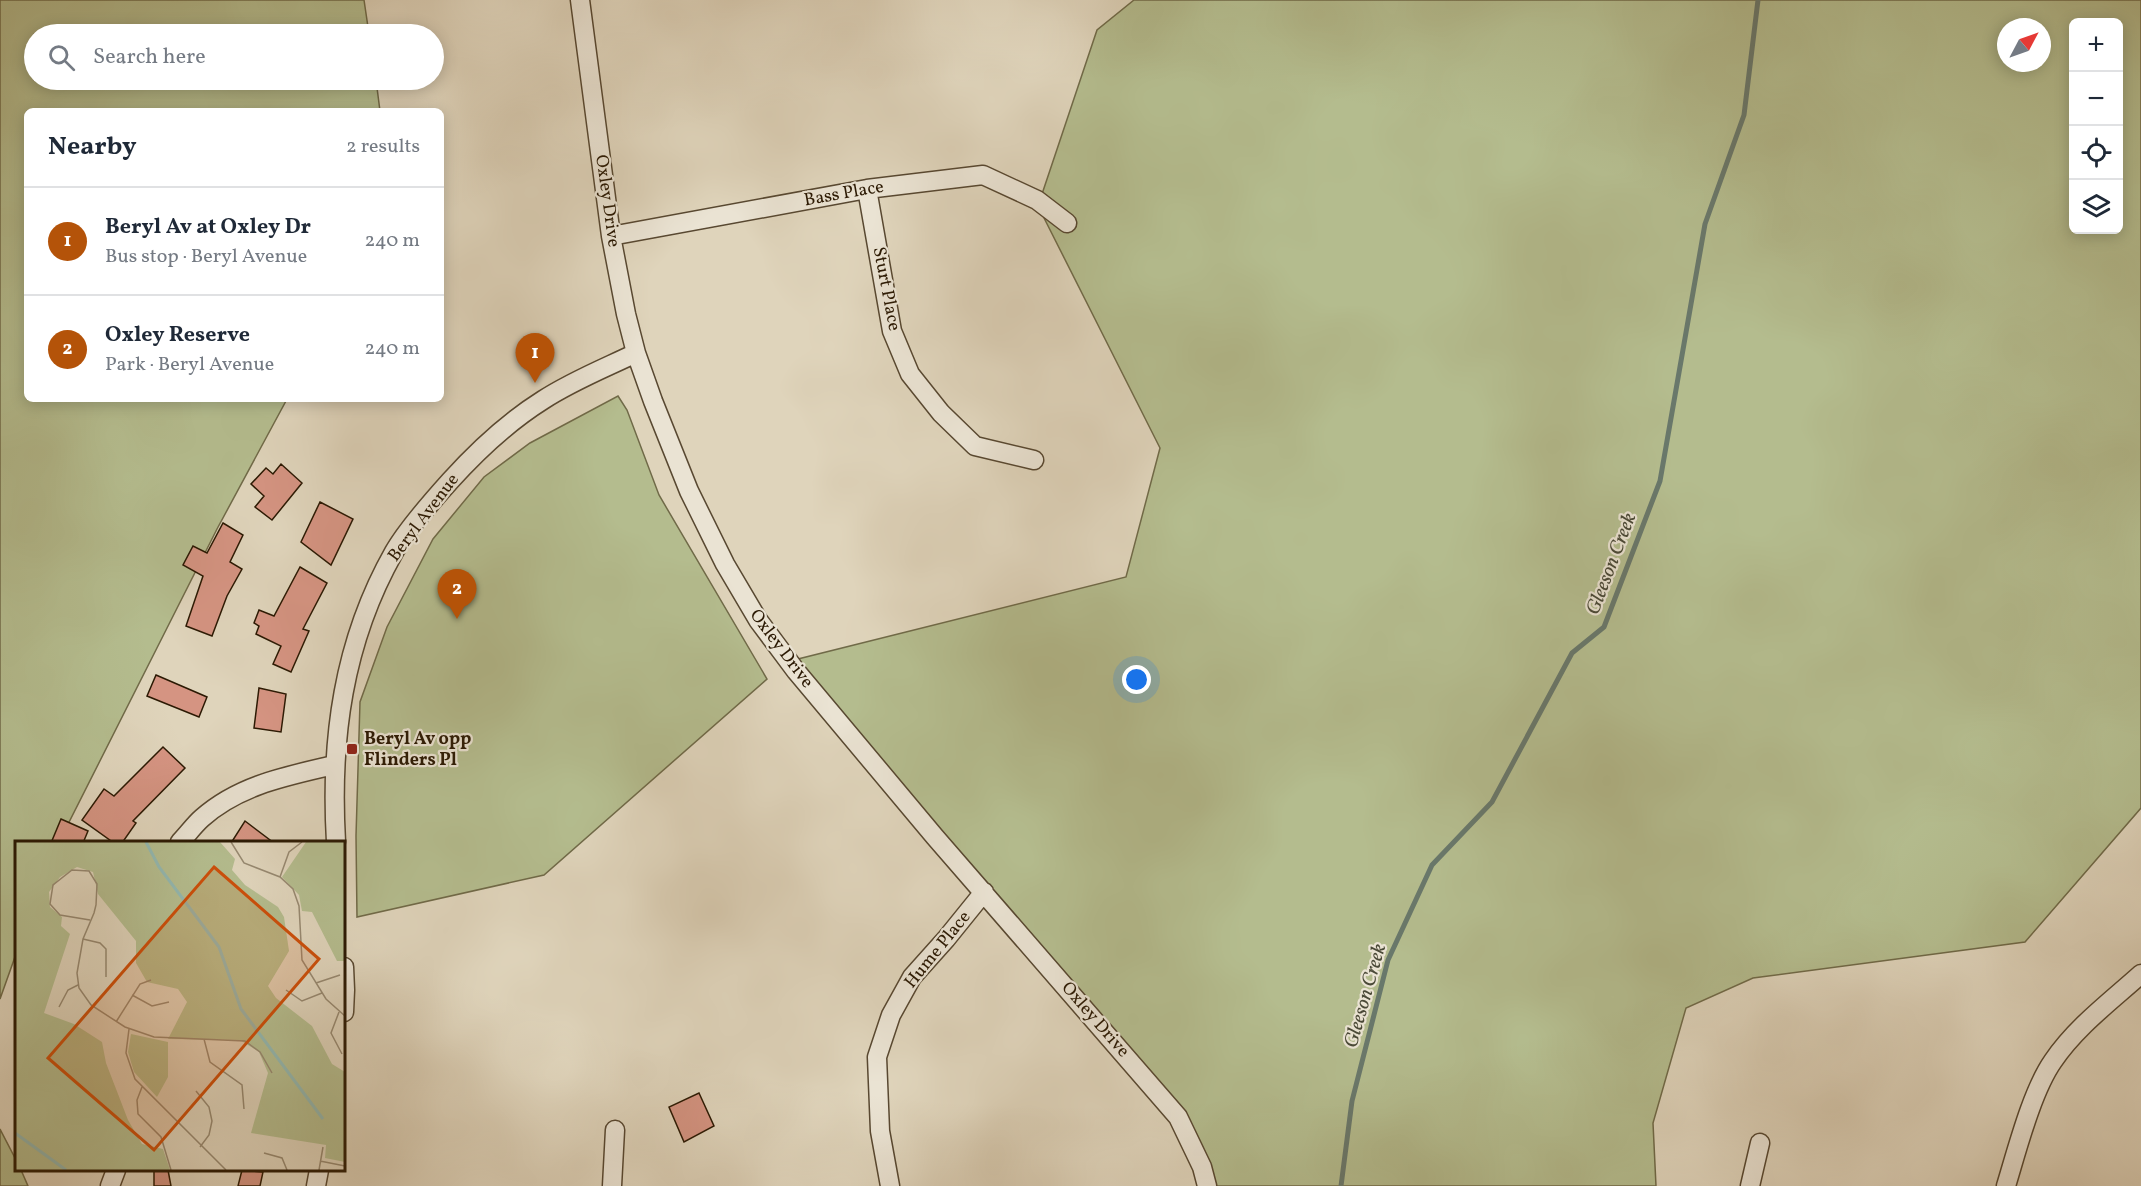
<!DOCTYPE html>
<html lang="en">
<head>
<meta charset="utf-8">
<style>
	:root { --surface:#fff; --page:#f6f6f7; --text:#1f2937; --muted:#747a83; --line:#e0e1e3; --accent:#b45309 }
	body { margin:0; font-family:Vollkorn,serif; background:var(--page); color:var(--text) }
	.controls { position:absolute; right:18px; top:18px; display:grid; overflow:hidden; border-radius:9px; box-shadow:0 3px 15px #0003 }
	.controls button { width:54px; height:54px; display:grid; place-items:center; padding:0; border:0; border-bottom:2px solid var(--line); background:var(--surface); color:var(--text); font:30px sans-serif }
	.compass { position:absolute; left:1997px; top:18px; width:54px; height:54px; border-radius:50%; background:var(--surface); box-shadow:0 3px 15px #0003; rotate:49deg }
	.you { position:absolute; left:1137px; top:680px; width:21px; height:21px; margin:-15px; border:4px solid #fff; border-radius:50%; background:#1a73e8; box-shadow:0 0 0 9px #1a73e833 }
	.badge { display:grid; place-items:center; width:39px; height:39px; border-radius:50%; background:var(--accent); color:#fff; font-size:20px; font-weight:700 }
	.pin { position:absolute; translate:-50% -50px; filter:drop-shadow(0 2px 3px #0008) }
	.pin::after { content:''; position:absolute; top:32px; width:21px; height:18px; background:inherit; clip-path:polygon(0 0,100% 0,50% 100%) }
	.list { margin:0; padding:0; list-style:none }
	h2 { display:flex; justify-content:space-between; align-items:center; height:78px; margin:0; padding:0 24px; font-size:26px }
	h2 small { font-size:20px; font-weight:400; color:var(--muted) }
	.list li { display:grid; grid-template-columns:39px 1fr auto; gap:18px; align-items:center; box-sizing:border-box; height:108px; padding:0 24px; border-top:2px solid var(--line) }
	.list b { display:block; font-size:22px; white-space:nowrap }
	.list p { margin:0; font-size:20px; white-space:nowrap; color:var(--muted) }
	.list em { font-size:20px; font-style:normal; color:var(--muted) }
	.icon { flex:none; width:33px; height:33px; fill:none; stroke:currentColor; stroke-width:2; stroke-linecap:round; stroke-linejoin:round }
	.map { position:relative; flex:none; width:2141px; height:1186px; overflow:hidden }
	.search { position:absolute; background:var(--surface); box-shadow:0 3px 15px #0003; left:24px; top:24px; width:420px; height:66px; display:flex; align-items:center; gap:15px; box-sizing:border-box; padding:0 21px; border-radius:33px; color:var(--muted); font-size:22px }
	.panel { position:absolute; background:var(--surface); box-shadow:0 3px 15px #0003; left:24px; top:108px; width:420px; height:294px; border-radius:9px }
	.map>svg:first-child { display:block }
</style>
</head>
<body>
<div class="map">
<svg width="2141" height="1186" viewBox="0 0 2141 1186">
	<rect width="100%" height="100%" fill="#dfd4bb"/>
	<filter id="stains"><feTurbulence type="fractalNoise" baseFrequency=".00333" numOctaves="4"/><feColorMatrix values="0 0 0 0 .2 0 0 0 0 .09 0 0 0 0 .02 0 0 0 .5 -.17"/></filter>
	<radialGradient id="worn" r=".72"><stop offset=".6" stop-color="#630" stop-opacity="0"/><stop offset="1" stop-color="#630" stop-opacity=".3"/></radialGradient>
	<path fill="#b4bc8e" stroke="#706a48" stroke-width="1.5" fill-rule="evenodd" d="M0,0H364L369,34H34V80H376L380,111H27V399H287L217,529L59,842H16V954L0,999Z
		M1134,0H2141V808L2025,942L1753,978L1686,1008L1653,1123L1656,1186H1201L1184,1125L790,661L1126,577L1160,448L1038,206L1097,30ZM2074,22H2118V230H2074ZM2006,27H2042V63H2006Z
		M618,396L627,410L659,495L767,679L544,875L357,917L356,836L360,702L387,627L433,539L484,477L530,443Z
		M0,1129L16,1160V1170H21L28,1186H0Z"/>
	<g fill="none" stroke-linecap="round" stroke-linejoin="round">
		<path stroke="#69786b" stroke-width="5" d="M1341,1186L1352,1101L1388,960L1432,865L1492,802L1572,653L1604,627L1660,481L1705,224L1744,115L1758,0"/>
	</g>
	<path fill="#d59482" stroke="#2b1903" stroke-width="1.5" d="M281,464L302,483L272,520L255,507L264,496L251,484L266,468L273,474Z
		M320,502L353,519L331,565L301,542Z
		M223,523L243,535L230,562L242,569L227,596L212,636L186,626L203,576L183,565L193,546L207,553Z
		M300,567L327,583L303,629L309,631L291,672L273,664L281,646L256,634L259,626L254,623L259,610L274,616Z
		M156,675L207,697L199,717L147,696Z
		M259,688L286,694L281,732L254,728Z
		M163,747L185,768L133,821L136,823L122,843H114L82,820L104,789L114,796Z
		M61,819L88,831L83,843H51Z
		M245,821L274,843H231Z
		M699,1093L714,1126L684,1142L669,1107Z
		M154,1170H168L171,1186H154Z
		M242,1170L263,1172L260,1186H238Z"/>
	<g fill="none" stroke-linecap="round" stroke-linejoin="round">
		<defs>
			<path id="street" d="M580,0L611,236L626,314L636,353L653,401L689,491L725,564L758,620L796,671L935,837L1178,1117L1202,1167L1207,1186
				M867,189L892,331L910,374L941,413L975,446L1034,460
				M611,236L867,189L983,175L1037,200L1067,223
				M180,842C187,835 194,825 202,818C239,785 287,776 334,765
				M336,842C330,740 343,642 394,552C407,529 432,501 450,481C478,450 508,422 543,400C572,381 605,368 636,353
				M344,967L345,990L344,1012
				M110,1186L116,1170
				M316,1186L319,1170
				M612,1186L615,1130
				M890,1186L880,1131L877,1057L891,1015L912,977L946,939L984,892
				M1750,1186L1760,1143
				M2006,1186C2017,1150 2032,1091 2053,1061C2076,1027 2111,1001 2141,974"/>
		</defs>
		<use href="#street" stroke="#584831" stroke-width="21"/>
		<use href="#street" stroke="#eae3d3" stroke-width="18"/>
	</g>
	<rect fill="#8f2418" stroke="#eae3d3" stroke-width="2" x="346" y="743" width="12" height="12" rx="3"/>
	<g text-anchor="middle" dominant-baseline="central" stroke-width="4.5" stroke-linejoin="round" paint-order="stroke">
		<g font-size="18" fill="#2b1903" stroke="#eae3d3">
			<text transform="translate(844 194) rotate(-10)">Bass Place</text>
			<text transform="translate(607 201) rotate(82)">Oxley Drive</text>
			<text transform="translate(886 289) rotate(79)">Sturt Place</text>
			<text transform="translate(424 518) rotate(-53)">Beryl Avenue</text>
			<text transform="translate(781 649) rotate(53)">Oxley Drive</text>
			<text transform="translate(938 950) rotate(-51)">Hume Place</text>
			<text transform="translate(1095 1020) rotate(49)">Oxley Drive</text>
		</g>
		<g font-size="18" font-weight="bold" fill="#2b1903" stroke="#eae3d3" text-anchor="start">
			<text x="364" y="739">Beryl Av opp<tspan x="364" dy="21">Flinders Pl</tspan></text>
		</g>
		<g font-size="20" font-style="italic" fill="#4a4937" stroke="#eae3d3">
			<text transform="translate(1612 564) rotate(-69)">Gleeson Creek</text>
			<text transform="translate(1366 996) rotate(-74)">Gleeson Creek</text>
		</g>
	</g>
	<g transform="translate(15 841)">
		<rect width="330" height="330" fill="#dfd4bb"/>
		<path d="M0,1H205L220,18L217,29L230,44L263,66L269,76L274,110L253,145L261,157L297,185L317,223L330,231V321L310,317L311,304L236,292L253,232L244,211L225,199L153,198L172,161L163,148L132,141L121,122V100L83,53L78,31L62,26L45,36L34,51L35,66L47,76L46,85L55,93L29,172L59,183L87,201L91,222L113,279L127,303L148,308L155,329H0ZM291,1H330V120H322L297,71L287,70L284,54L267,36ZM116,193L153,201V236L142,256L119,231L113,211Z" fill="#b4bc8e"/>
		<path fill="none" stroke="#93b8b0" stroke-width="3" d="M131,1L144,26L204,106L226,168L308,278M0,292L51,329"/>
		<path fill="none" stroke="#978971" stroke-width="1.5" d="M216,1L229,22L265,36L278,48L284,65L287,119L311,158L330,175M265,36L274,11L287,1M75,79L45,74L35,63L38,44L57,29L74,30L82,43L81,64L79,72L68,98L62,132L64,147L76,164L110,186L139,196L230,200L245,211L257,232M68,98L85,102L91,108V136M301,142L325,134M271,149L287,160L307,152M117,154L137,165L154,161M44,166L53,149L63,144M324,171L316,192L327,213M101,181L125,143L136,139M114,188L111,212L120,238L211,329M189,198L195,221L227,244L229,268M127,246L122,259L123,273L146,296L156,329M181,250L194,266L197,280L194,294L185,306M249,312L267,317L272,329M305,320L330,325M304,329L308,306"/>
		<path fill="#cc4f0b" fill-opacity="0.15" stroke="#cc4f0b" stroke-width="3" d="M199,26L304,118L139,309L33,217Z"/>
		<rect width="330" height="330" fill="none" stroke="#2b1903" stroke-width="3"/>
	</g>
	<rect width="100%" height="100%" filter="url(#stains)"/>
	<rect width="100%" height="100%" fill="url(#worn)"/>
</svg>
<div class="controls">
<button>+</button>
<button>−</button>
<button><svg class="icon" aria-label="locate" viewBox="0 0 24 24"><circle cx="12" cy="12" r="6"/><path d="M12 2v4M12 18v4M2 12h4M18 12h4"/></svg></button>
<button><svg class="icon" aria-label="layers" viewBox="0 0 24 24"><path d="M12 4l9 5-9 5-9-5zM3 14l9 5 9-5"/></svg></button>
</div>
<svg class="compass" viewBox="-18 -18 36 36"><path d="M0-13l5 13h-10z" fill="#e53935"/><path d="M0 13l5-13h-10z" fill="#747a83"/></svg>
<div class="you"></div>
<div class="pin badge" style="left:535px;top:383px">1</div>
<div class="pin badge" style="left:457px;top:619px">2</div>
<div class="search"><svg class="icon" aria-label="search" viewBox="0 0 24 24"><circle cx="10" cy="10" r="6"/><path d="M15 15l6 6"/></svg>Search here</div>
<section class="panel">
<h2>Nearby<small>2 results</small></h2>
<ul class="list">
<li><span class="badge">1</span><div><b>Beryl Av at Oxley Dr</b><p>Bus stop · Beryl Avenue</p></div><em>240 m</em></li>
<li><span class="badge">2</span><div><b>Oxley Reserve</b><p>Park · Beryl Avenue</p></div><em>240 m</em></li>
</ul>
</section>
</div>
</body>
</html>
